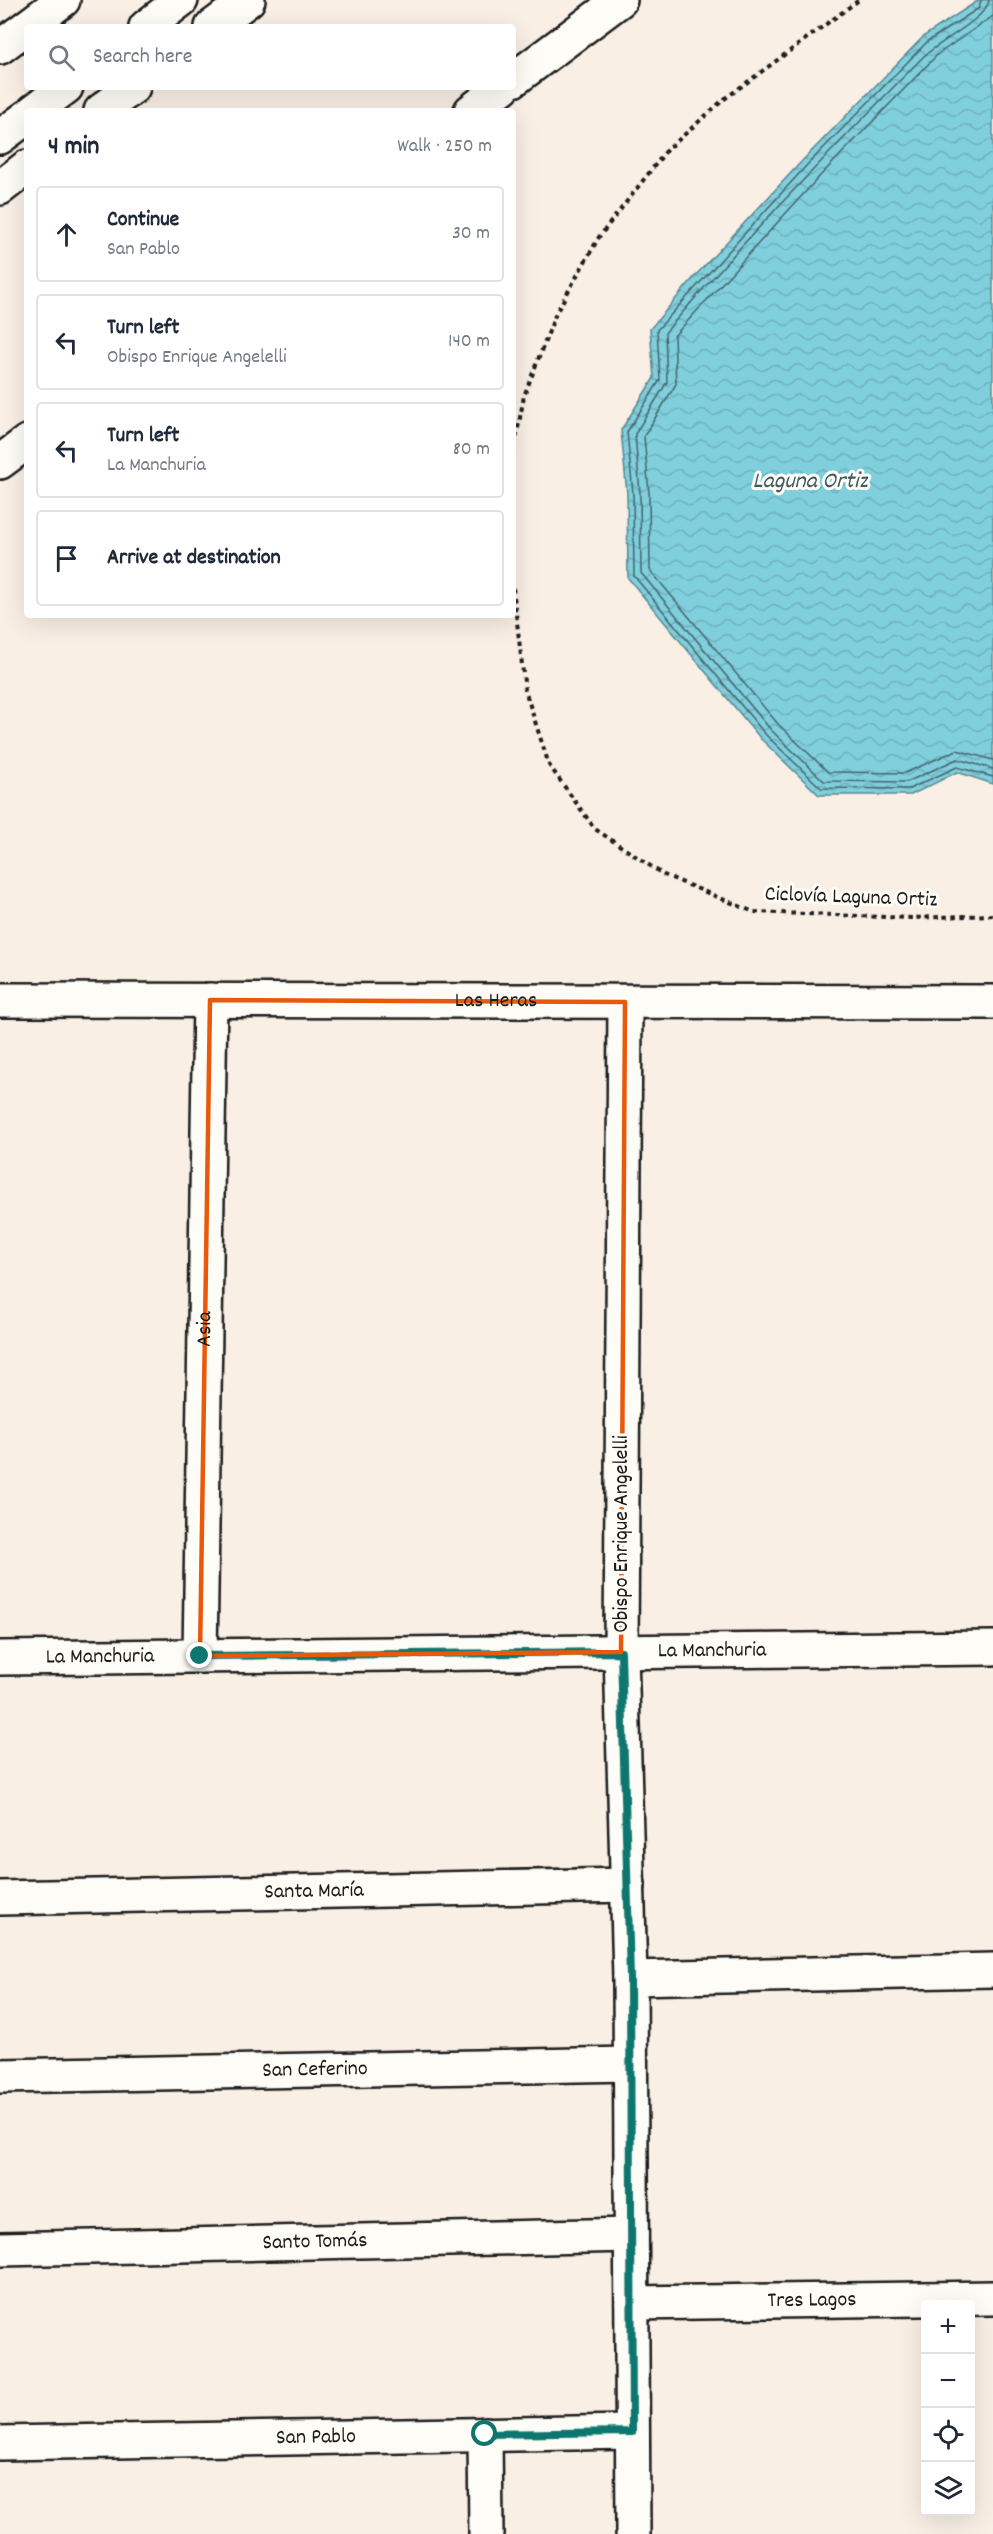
<!DOCTYPE html>
<html lang="en">
<head>
<meta charset="utf-8">
<style>
	:root { --surface:#fff; --page:#f6f6f7; --text:#1f2937; --muted:#747a83; --line:#e0e1e3 }
	body { margin:0; font-family:Dekko,sans-serif; background:var(--page); color:var(--text) }
	.controls { position:absolute; right:18px; bottom:18px; display:grid; overflow:hidden; border-radius:6px; box-shadow:0 6px 24px #0002 }
	.controls button { width:54px; height:54px; display:grid; place-items:center; padding:0; border:0; border-bottom:2px solid var(--line); background:var(--surface); color:var(--text); font:30px sans-serif }
	.stop { position:absolute; width:18px; height:18px; margin:-14px; border:4px solid #0f766e; border-radius:50%; background:#fff }
	.stop.end { background:#0f766e; border-color:#fff; box-shadow:0 2px 6px #0008 }
	.list { margin:0; padding:0; list-style:none }
	h2 { display:flex; justify-content:space-between; align-items:center; height:78px; margin:0; padding:0 24px; font-size:26px }
	h2 small { font-size:20px; font-weight:400; color:var(--muted) }
	.list li { display:grid; grid-template-columns:39px 1fr auto; gap:18px; align-items:center; box-sizing:border-box; height:96px; margin:0 12px 12px; padding:0 12px; border:2px solid var(--line); border-radius:6px }
	.list b { display:block; font-size:22px; white-space:nowrap }
	.list p { margin:0; font-size:20px; white-space:nowrap; color:var(--muted) }
	.list em { font-size:20px; font-style:normal; color:var(--muted) }
	.icon { flex:none; width:33px; height:33px; fill:none; stroke:currentColor; stroke-width:2; stroke-linecap:round; stroke-linejoin:round }
	.map { position:relative; flex:none; width:993px; height:2534px; overflow:hidden }
	.search { position:absolute; background:var(--surface); box-shadow:0 6px 24px #0002; left:24px; top:24px; width:492px; height:66px; display:flex; align-items:center; gap:15px; box-sizing:border-box; padding:0 21px; border-radius:6px; color:var(--muted); font-size:22px }
	.panel { position:absolute; background:var(--surface); box-shadow:0 6px 24px #0002; left:24px; top:108px; width:492px; height:510px; border-radius:6px }
	.map>svg:first-child { display:block }
</style>
</head>
<body>
<div class="map">
<svg width="993" height="2534" viewBox="0 0 993 2534">
	<defs>
		<pattern id="water-waves" width="16" height="10" patternUnits="userSpaceOnUse" patternTransform="scale(1.5)"><rect width="16" height="10" fill="#80cfdd"/><path d="M0 5q4-4 8 0t8 0" fill="none" stroke="#6eb1bd"/></pattern>
	</defs>
	<rect width="100%" height="100%" fill="#f9efe5"/>
	<filter id="ink" filterUnits="userSpaceOnUse"><feTurbulence type="fractalNoise" baseFrequency=".0167" numOctaves="2"/><feDisplacementMap in="SourceGraphic" scale="12" xChannelSelector="R" yChannelSelector="G"/><feConvolveMatrix kernelMatrix="1 2 1 2 8 2 1 2 1" color-interpolation-filters="sRGB"/></filter>
	<g filter="url(#ink)">
		<path fill="url(#water-waves)" stroke="#588790" stroke-width="1.5" d="M979,0H993V784L957,772L911,795H819L761,739L628,578L627,494L621,430L654,378L650,329L696,275L802,161L924,36Z"/>
		<g fill="none" stroke-linecap="round" stroke-linejoin="round">
			<path stroke="#446469" stroke-width="1.5" d="M981,0L979,8L928,41L807,165L657,330L660,380L627,432L633,494L634,576L766,735L821,788L909,789L957,767L993,777
				M989,0C988,18 936,43 922,58C834,148 746,237 665,333L667,382L635,434L640,493L641,573L771,730L824,781L907,782L957,759L993,769
				M993,16L938,54L819,177L674,336L676,384L644,436L649,493L650,570L778,724L828,772L905,773L957,750L993,760"/>
			<defs>
				<g id="minor">
					<path d="M0,47L63,0"/>
					<path d="M513,80L620,0"/>
					<path d="M471,111L503,87"/>
					<path d="M0,462L27,442"/>
					<path id="s1" d="M0,1000L993,1002"/>
					<path d="M625,1002L621,1652L630,1978L633,2534"/>
					<path id="s2" d="M200,1656L210,1000"/>
					<path id="s3" d="M0,1658L993,1648"/>
					<path id="s4" d="M0,1898L628,1885"/>
					<path d="M630,1978L993,1970"/>
					<path id="s5" d="M0,2076L630,2064"/>
					<path id="s6" d="M0,2249L631,2235"/>
					<path id="s7" d="M632,2303L993,2298"/>
					<path d="M485,2434L486,2534"/>
					<path id="s8" d="M0,2443L632,2432"/>
				</g>
				<path id="major" d="M146,27L181,0
					M212,27L248,0
					M34,111L66,87
					M101,111L133,87
					M0,137L27,117
					M0,188L27,167"/>
			</defs>
			<use href="#minor" stroke="#1c1c1c" stroke-width="38"/>
			<use href="#major" stroke="#1c1c1c" stroke-width="38"/>
			<path stroke="#1c1c1c" stroke-width="4" stroke-dasharray="4.5 4.5" stroke-linecap="butt" d="M513,455L524,396L556,313L599,237L666,151L723,100L859,0
				M513,588L525,690L549,765L595,829L664,875L754,912L911,918L993,915"/>
			<use href="#minor" stroke="#fdfcf7" stroke-width="33"/>
			<use href="#major" stroke="#fdfcf7" stroke-width="33"/>
		</g>
	</g>
	<g fill="none" stroke-linecap="round" stroke-linejoin="round" filter="url(#ink)">
		<path stroke="#0f766e" stroke-width="8" d="M200,1656L621,1652L630,1978L632,2432L485,2434"/>
	</g>
	<path fill="none" stroke="#e8590c" stroke-width="4.5" stroke-linejoin="round" d="M210,1000L625,1002L621,1652L200,1656Z"/>
	<g text-anchor="middle" dominant-baseline="central" stroke-width="6" stroke-linejoin="round" paint-order="stroke">
		<g font-size="22" fill="#1c1c1c" stroke="#fdfcf7">
			<text transform="translate(851 898) rotate(2)">Ciclovía Laguna Ortiz</text>
			<text stroke="none"><textPath href="#s1" startOffset="496">Las Heras</textPath></text>
			<text stroke="none"><textPath href="#s2" startOffset="327">Asia</textPath></text>
			<text transform="translate(622 1534) rotate(-90)">Obispo Enrique Angelelli</text>
			<text stroke="none"><textPath href="#s3" startOffset="712">La Manchuria</textPath></text>
			<text stroke="none"><textPath href="#s3" startOffset="100">La Manchuria</textPath></text>
			<text stroke="none"><textPath href="#s4" startOffset="314">Santa María</textPath></text>
			<text stroke="none"><textPath href="#s5" startOffset="315">San Ceferino</textPath></text>
			<text stroke="none"><textPath href="#s6" startOffset="315">Santo Tomás</textPath></text>
			<text stroke="none"><textPath href="#s7" startOffset="180">Tres Lagos</textPath></text>
			<text stroke="none"><textPath href="#s8" startOffset="316">San Pablo</textPath></text>
		</g>
		<g font-size="24" font-style="italic" fill="#3f5b60" stroke="#fdfcf7">
			<text x="810" y="482">Laguna Ortiz</text>
		</g>
	</g>
</svg>
<div class="controls">
<button>+</button>
<button>−</button>
<button><svg class="icon" aria-label="locate" viewBox="0 0 24 24"><circle cx="12" cy="12" r="6"/><path d="M12 2v4M12 18v4M2 12h4M18 12h4"/></svg></button>
<button><svg class="icon" aria-label="layers" viewBox="0 0 24 24"><path d="M12 4l9 5-9 5-9-5zM3 14l9 5 9-5"/></svg></button>
</div>
<div class="stop" style="left:485px;top:2434px"></div>
<div class="stop end" style="left:200px;top:1656px"></div>
<div class="search"><svg class="icon" aria-label="search" viewBox="0 0 24 24"><circle cx="10" cy="10" r="6"/><path d="M15 15l6 6"/></svg>Search here</div>
<section class="panel">
<h2>4 min<small>Walk · 250 m</small></h2>
<ul class="list">
<li><svg class="icon" aria-label="ahead" viewBox="0 0 24 24"><path d="M12 20V5M6 11l6-6 6 6"/></svg><div><b>Continue</b><p>San Pablo</p></div><em>30 m</em></li>
<li><svg class="icon" aria-label="left" viewBox="0 0 24 24"><path d="M17 20v-9H6M10 6l-5 5 5 5"/></svg><div><b>Turn left</b><p>Obispo Enrique Angelelli</p></div><em>140 m</em></li>
<li><svg class="icon" aria-label="left" viewBox="0 0 24 24"><path d="M17 20v-9H6M10 6l-5 5 5 5"/></svg><div><b>Turn left</b><p>La Manchuria</p></div><em>80 m</em></li>
<li><svg class="icon" aria-label="arrive" viewBox="0 0 24 24"><path d="M6 21V4h12l-3 4 3 4H6"/></svg><div><b>Arrive at destination</b></div></li>
</ul>
</section>
</div>
</body>
</html>
